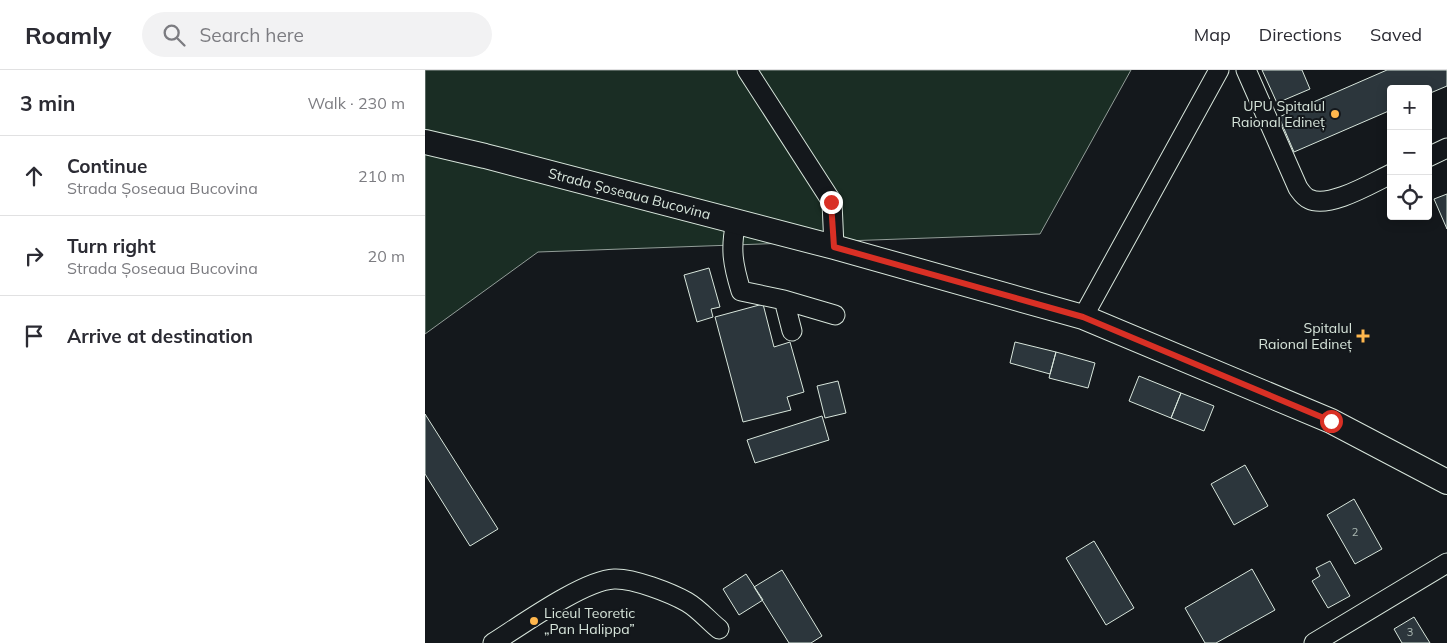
<!DOCTYPE html>
<html lang="en">
<head>
<meta charset="utf-8">
<style>
	:root { --surface:#fff; --page:#f2f2f3; --text:#2b2b33; --muted:#7c7c81; --line:#e1e1e2 }
	body { margin:0; font-family:Mulish,sans-serif; background:var(--page); color:var(--text) }
	.controls { position:absolute; right:15px; top:15px; display:grid; overflow:hidden; border-radius:5px; box-shadow:0 2px 12px #0003 }
	.controls button { width:45px; height:45px; display:grid; place-items:center; padding:0; border:0; border-bottom:1px solid var(--line); background:var(--surface); color:var(--text); font:25px sans-serif }
	.stop { position:absolute; width:15px; height:15px; margin:-11px; border:4px solid #d93025; border-radius:50%; background:#fff }
	.stop.end { background:#d93025; border-color:#fff; box-shadow:0 1px 5px #0008 }
	.list { margin:0; padding:0; list-style:none }
	h2 { display:flex; justify-content:space-between; align-items:center; height:65px; margin:0; padding:0 20px; font-size:21px }
	h2 small { font-size:16px; font-weight:400; color:var(--muted) }
	.list li { display:grid; grid-template-columns:32px 1fr auto; gap:15px; align-items:center; box-sizing:border-box; height:80px; padding:0 20px; border-top:1px solid var(--line) }
	.list b { display:block; font-size:19px; white-space:nowrap }
	.list p { margin:0; font-size:16px; white-space:nowrap; color:var(--muted) }
	.list em { font-size:16px; font-style:normal; color:var(--muted) }
	.icon { flex:none; width:28px; height:28px; fill:none; stroke:currentColor; stroke-width:2; stroke-linecap:round; stroke-linejoin:round }
	.map { position:relative; flex:none; width:1022px; height:573px; overflow:hidden }
	header { display:flex; align-items:center; gap:30px; box-sizing:border-box; height:70px; padding:0 25px; background:var(--surface); border-bottom:1px solid var(--line) }
	header strong { font-size:24px }
	nav { display:flex; gap:28px; margin-inline-start:auto; font-size:18px }
	.search { width:350px; height:45px; background:var(--page); display:flex; align-items:center; gap:12px; box-sizing:border-box; padding:0 18px; border-radius:28px; color:var(--muted); font-size:19px }
	main { display:flex }
	aside { flex:1; background:var(--surface) }
	.map>svg:first-child { display:block }
</style>
</head>
<body>
<header>
<strong>Roamly</strong>
<div class="search"><svg class="icon" aria-label="search" viewBox="0 0 24 24"><circle cx="10" cy="10" r="6"/><path d="M15 15l6 6"/></svg>Search here</div>
<nav><a>Map</a><a>Directions</a><a>Saved</a></nav>
</header>
<main>
<aside>
<h2>3 min<small>Walk · 230 m</small></h2>
<ul class="list">
<li><svg class="icon" aria-label="ahead" viewBox="0 0 24 24"><path d="M12 20V5M6 11l6-6 6 6"/></svg><div><b>Continue</b><p>Strada Șoseaua Bucovina</p></div><em>210 m</em></li>
<li><svg class="icon" aria-label="right" viewBox="0 0 24 24"><path d="M7 20v-9h11M14 6l5 5-5 5"/></svg><div><b>Turn right</b><p>Strada Șoseaua Bucovina</p></div><em>20 m</em></li>
<li><svg class="icon" aria-label="arrive" viewBox="0 0 24 24"><path d="M6 21V4h12l-3 4 3 4H6"/></svg><div><b>Arrive at destination</b></div></li>
</ul>
</aside>
<div class="map">
<svg width="1022" height="573" viewBox="0 0 1022 573">
	<rect width="100%" height="100%" fill="#14181c"/>
	<path fill="#1a2d24" stroke="#939e99" d="M0,0H706L615,164L113,182L0,264Z"/>
	<path fill="#2c363c" stroke="#d8e6dc" d="M837,0H877L885,19L852,33Z
		M962,0H1022V16L1003,24V19H966V40L869,82L854,47Z
		M1022,124V159L1009,129Z
		M284,198L295,237L286,239L288,247L272,252L259,205Z
		M338,234L349,277L365,272L379,322L362,327L366,340L318,352L290,247Z
		M590,272L631,282L625,304L585,293Z
		M631,282L670,293L663,318L624,308Z
		M714,306L756,323L746,348L704,331Z
		M413,311L421,343L400,348L392,316Z
		M756,323L789,336L779,361L746,348Z
		M0,344L73,459L45,476L0,404Z
		M397,346L404,370L330,393L322,370Z
		M820,395L843,436L809,455L786,414Z
		M929,429L957,479L930,494L902,445Z
		M669,471L709,538L681,555L641,488Z
		M905,491L925,526L903,538L887,511L895,506L891,498Z
		M827,499L850,540L791,573H780L760,538Z
		M357,500L397,566L386,573H364L329,517Z
		M321,504L338,530L314,545L298,519Z
		M989,547L1000,565L1005,573H977L969,559Z"/>
	<g fill="none" stroke-linecap="round" stroke-linejoin="round">
		<defs>
			<path id="minor" d="M322,0L407,132L409,177
				M821,0L873,118C876,122 879,127 884,129C904,139 947,113 966,104
				M1003,87L1022,78
				M311,152C305,179 308,195 316,221L359,230L367,261
				M359,230L410,245
				M658,247L794,0
				M68,573C95,556 159,510 189,509C208,508 246,523 262,532C274,539 284,551 294,559
				M889,573L1022,493"/>
			<g id="major">
				<path id="s1" d="M0,72L60,86L409,177L658,247L906,351L1022,412"/>
			</g>
		</defs>
		<use href="#minor" stroke="#d8e6dc" stroke-width="21"/>
		<use href="#major" stroke="#d8e6dc" stroke-width="26"/>
		<use href="#minor" stroke="#14181c" stroke-width="19"/>
		<use href="#major" stroke="#14181c" stroke-width="24"/>
	</g>
	<g fill="none" stroke-linecap="round" stroke-linejoin="round">
		<path stroke="#d93025" stroke-width="6" d="M406,132L409,177L658,247L906,351"/>
	</g>
	<g fill="#ffb74d" stroke="#14181c" stroke-width="2">
		<circle cx="910" cy="44" r="5"/>
		<path d="M935.5 258.5h5v5h5v5h-5v5h-5v-5h-5v-5h5z"/>
		<circle cx="109" cy="551" r="5"/>
	</g>
	<g text-anchor="middle" dominant-baseline="central" stroke-width="4" stroke-linejoin="round" paint-order="stroke">
		<g font-size="11" fill="#adbab4">
			<text x="930" y="462">2</text>
			<text x="985" y="562">3</text>
		</g>
		<g font-size="14" fill="#d8e6dc" stroke="#14181c" text-anchor="end">
			<text x="900" y="36">UPU Spitalul<tspan x="900" dy="16">Raional Edineț</tspan></text>
			<text x="927" y="258">Spitalul<tspan x="927" dy="16">Raional Edineț</tspan></text>
			<text x="119" y="543" text-anchor="start">Liceul Teoretic<tspan x="119" dy="16">„Pan Halippa”</tspan></text>
		</g>
		<g font-size="14" fill="#d8e6dc" stroke="#14181c">
			<text stroke="none"><textPath href="#s1" startOffset="211">Strada Șoseaua Bucovina</textPath></text>
		</g>
	</g>
</svg>
<div class="controls">
<button>+</button>
<button>−</button>
<button><svg class="icon" aria-label="locate" viewBox="0 0 24 24"><circle cx="12" cy="12" r="6"/><path d="M12 2v4M12 18v4M2 12h4M18 12h4"/></svg></button>
</div>
<div class="stop" style="left:906px;top:351px"></div>
<div class="stop end" style="left:406px;top:132px"></div>
</div>
</main>
</body>
</html>
